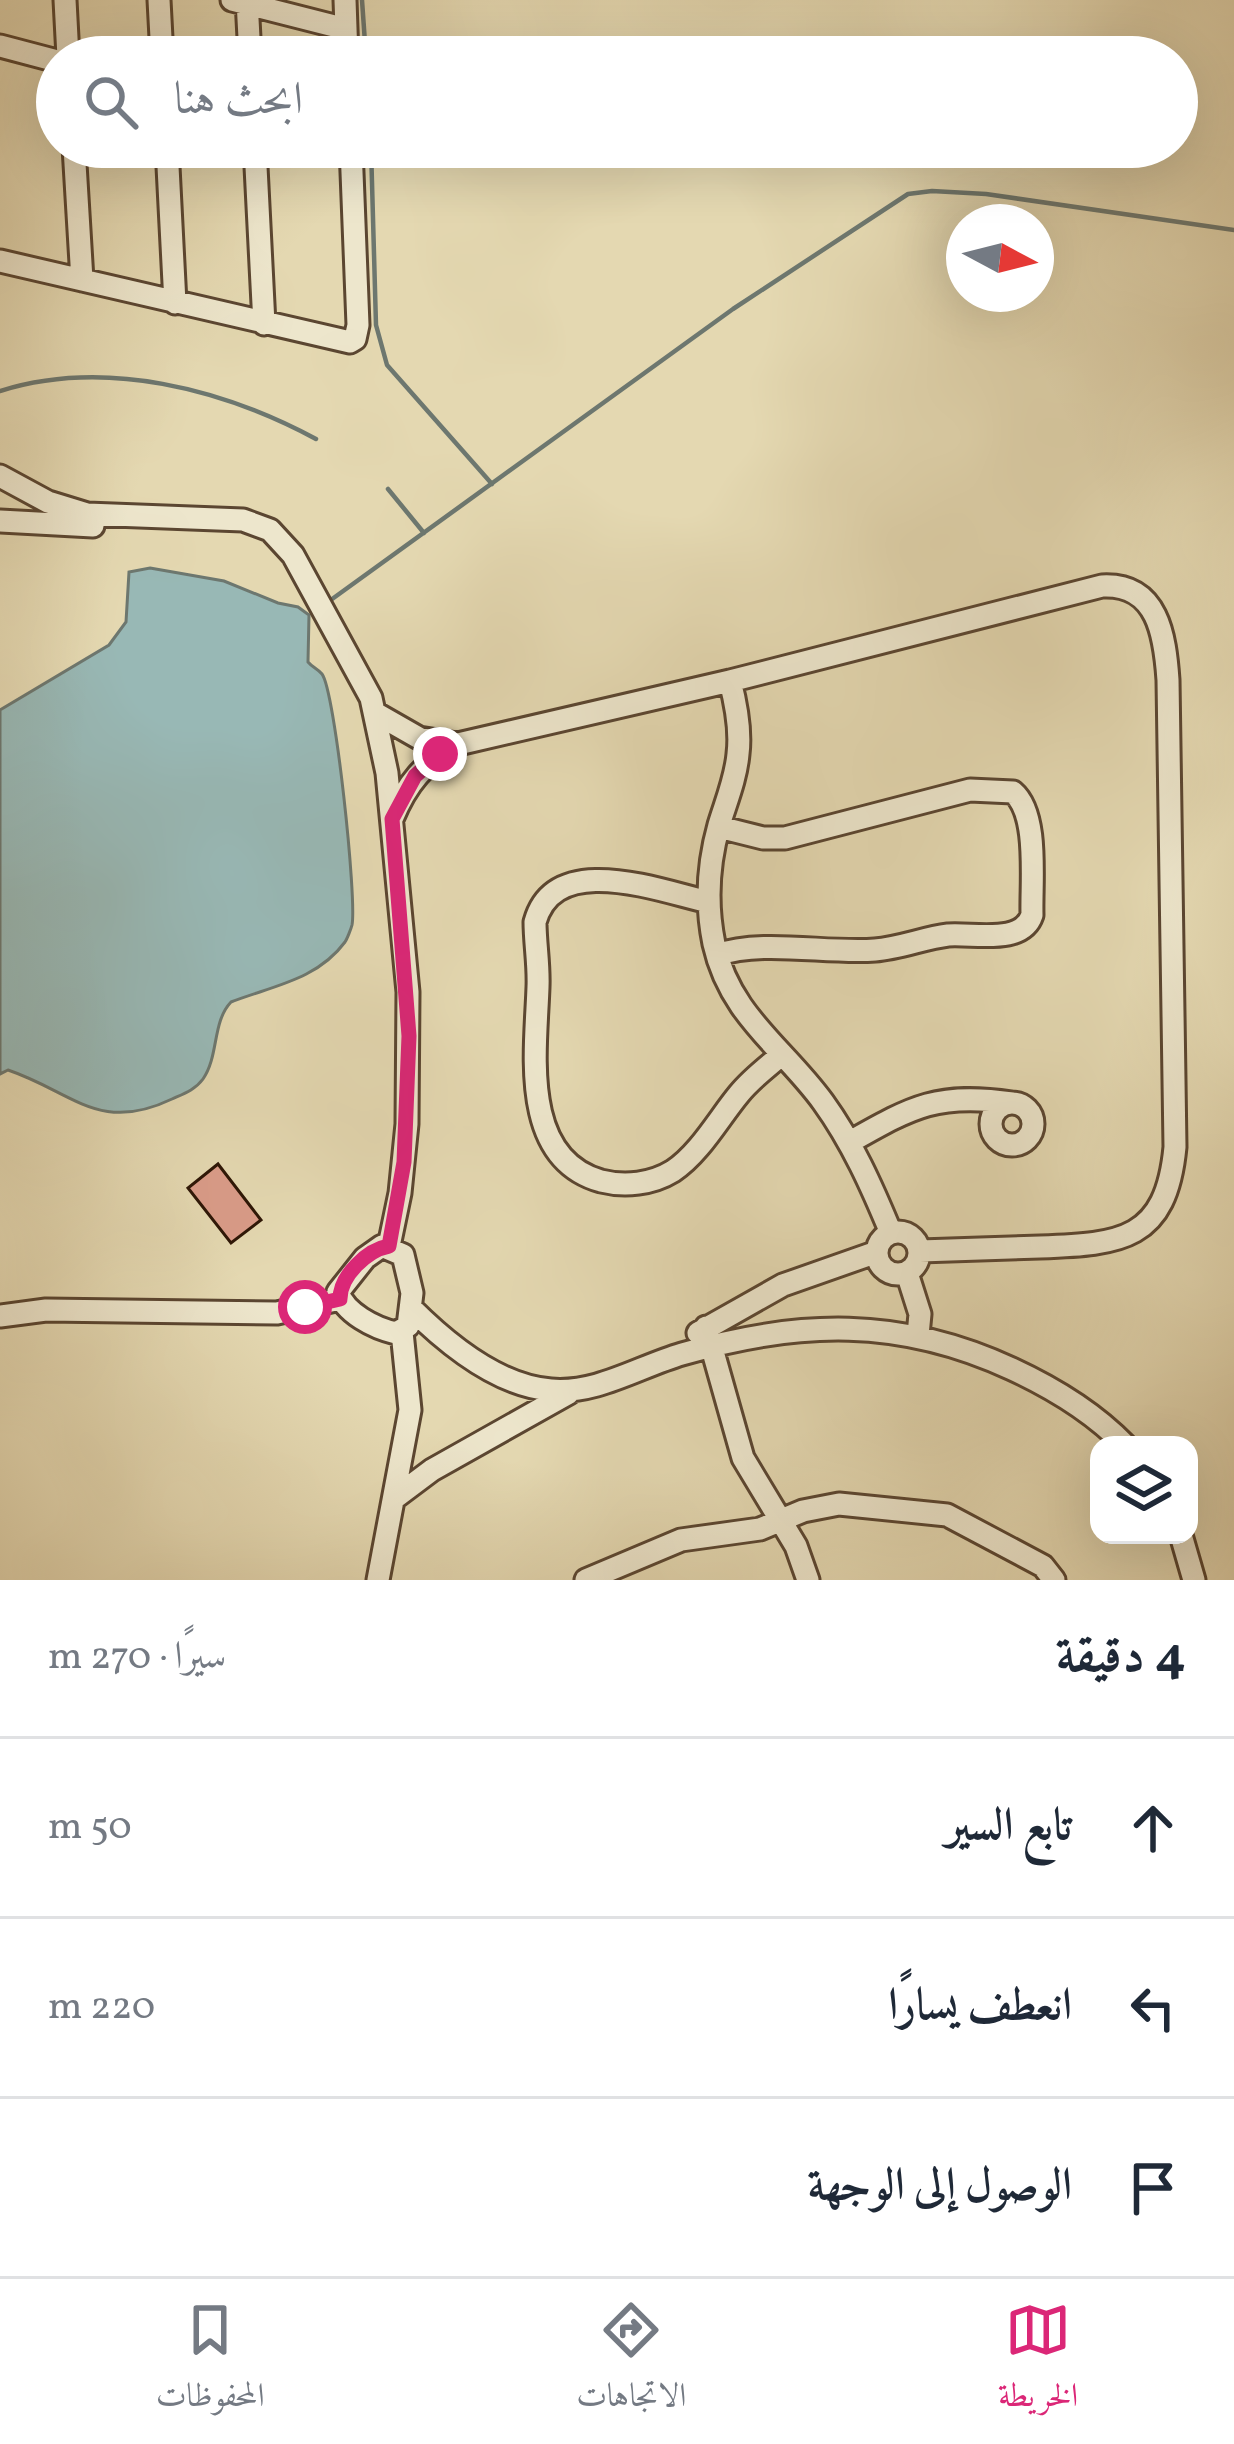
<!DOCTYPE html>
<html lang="ar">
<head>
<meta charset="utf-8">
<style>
	:root { --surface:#fff; --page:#f2f2f3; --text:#1f2937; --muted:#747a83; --line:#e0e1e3; --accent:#db2777 }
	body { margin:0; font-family:Vollkorn,Amiri,serif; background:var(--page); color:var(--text); direction:rtl }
	.controls { position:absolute; right:36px; bottom:36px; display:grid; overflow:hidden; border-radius:24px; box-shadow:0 12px 48px #0002 }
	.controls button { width:108px; height:108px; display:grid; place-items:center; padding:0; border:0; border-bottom:3px solid var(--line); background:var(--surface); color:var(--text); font:60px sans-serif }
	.compass { position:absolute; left:946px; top:204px; width:108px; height:108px; border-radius:50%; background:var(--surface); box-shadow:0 12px 48px #0002; rotate:97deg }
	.stop { position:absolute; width:36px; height:36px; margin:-27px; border:9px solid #db2777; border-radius:50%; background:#fff }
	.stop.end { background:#db2777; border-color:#fff; box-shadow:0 3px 12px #0008 }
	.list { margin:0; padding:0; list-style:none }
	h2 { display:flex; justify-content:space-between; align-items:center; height:156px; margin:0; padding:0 48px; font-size:51px }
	h2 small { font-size:39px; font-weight:400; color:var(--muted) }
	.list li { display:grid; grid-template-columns:78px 1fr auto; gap:36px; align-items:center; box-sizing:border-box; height:180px; padding:0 48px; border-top:3px solid var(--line) }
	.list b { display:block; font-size:45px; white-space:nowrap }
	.list em { font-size:39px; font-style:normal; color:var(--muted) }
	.icon { flex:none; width:66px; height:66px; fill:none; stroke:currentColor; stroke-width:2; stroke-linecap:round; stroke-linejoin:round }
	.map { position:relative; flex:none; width:1234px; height:1580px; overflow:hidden; direction:ltr }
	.search { position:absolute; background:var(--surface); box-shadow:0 12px 48px #0002; left:36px; right:36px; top:36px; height:132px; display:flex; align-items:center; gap:30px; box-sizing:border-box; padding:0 42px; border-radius:66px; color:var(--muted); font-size:45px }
	.sheet { height:696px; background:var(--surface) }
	nav { display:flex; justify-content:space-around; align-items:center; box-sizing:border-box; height:168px; border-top:3px solid var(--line); background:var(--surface); font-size:33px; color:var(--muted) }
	nav a { display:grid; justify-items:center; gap:6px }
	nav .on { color:var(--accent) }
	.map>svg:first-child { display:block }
</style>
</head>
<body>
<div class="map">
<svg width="1234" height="1580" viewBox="0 0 1234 1580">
	<rect width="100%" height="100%" fill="#e4d8b1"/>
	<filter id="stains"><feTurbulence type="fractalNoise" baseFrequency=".00167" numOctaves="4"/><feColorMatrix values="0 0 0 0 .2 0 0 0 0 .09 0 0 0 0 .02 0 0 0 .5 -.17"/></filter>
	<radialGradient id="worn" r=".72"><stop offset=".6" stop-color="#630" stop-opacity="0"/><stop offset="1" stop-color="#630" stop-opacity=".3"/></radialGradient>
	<path fill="#98b8b5" stroke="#6d776f" stroke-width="3" d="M150,568L224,581L278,603L298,607L309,615L308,662C312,667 318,669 322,674C335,691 357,899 352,925C351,929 347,939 345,942C317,980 272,986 231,1002C212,1022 219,1056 203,1079C195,1090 183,1094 172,1099C99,1134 73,1092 8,1070L0,1074V710L109,645L126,622L129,572Z"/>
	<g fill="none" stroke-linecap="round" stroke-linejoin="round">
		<path stroke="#6d776f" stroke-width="4.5" d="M362,0L366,57
			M371,147L376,325L387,365L492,484
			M0,391C105,358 223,389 316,439
			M388,489L424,533
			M328,602L733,309L908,194L932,191L986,194L1234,230"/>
	</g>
	<path fill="#da9c89" stroke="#2d1606" stroke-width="3" d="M218,1164L261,1220L231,1243L188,1188Z"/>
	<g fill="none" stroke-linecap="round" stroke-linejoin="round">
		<defs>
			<path id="minor" d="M65,0L68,57
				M159,0L162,57
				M232,0L346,29
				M247,0L250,57
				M345,0L347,57
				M0,46L57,61
				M74,147L82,280
				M167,147L175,303
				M255,147L264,324
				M0,261L350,342L355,339L358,325L351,147
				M0,476L48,502L87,514L243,520L270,530L293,555L371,698L387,773L408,992L407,1124L400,1193L389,1246
				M0,521L93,526
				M730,681C736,704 741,730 738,754C736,778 726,802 719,825C708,864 706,905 714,944C730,1016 783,1047 823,1102C852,1142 872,1187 891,1233
				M377,714L419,738L457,744
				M392,819C407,783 424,763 458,744L730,681L1102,586C1158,583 1165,636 1168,680L1175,1147C1166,1241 1121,1244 1040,1247C1000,1248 960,1250 920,1251
				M709,902C659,891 555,850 535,922C535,943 539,965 538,987C536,1050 519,1158 601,1181C625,1187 652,1184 673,1171C700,1153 719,1118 739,1094C751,1079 766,1068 780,1056
				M717,955C762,939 827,954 875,950C900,948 924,938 948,935C975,933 1022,945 1032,915C1031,881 1039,814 1013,792L970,790L785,838H763L719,827
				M991 1124a21 21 0 1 1 42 0a21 21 0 1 1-42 0Z
				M850,1142C912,1107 937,1092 1012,1103
				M877 1253a21 21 0 1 1 42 0a21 21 0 1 1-42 0Z
				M382,1246L403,1255L412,1293L408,1326L396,1333C374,1328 345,1313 338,1292L365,1258Z
				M907,1273L920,1314L918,1335
				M411,1308C447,1344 498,1386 551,1390C597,1394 638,1367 682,1354C799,1320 900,1317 1012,1369C1053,1388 1093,1412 1125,1445
				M0,1316L46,1310L277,1313L340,1299
				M706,1327L743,1458L796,1546L808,1580
				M698,1333L783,1285L877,1252
				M396,1497L432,1470L569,1393
				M1181,1535L1194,1580
				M378,1580L410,1410L402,1332
				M586,1580L681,1540L760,1529L803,1511L839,1504L947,1515L1043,1566L1054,1580"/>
		</defs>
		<use href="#minor" stroke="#5b4631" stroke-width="27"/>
		<use href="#minor" stroke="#ede6cc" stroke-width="21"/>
	</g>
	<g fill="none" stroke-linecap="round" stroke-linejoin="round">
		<path stroke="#db2777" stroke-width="15" d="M305,1307L340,1299C340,1276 367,1250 389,1246L404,1162L409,1036L392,819L415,776L440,754"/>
	</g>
	<rect width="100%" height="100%" filter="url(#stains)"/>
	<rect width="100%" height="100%" fill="url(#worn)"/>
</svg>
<div class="controls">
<button><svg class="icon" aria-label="layers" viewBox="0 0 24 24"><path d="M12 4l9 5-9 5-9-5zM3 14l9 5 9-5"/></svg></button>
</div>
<svg class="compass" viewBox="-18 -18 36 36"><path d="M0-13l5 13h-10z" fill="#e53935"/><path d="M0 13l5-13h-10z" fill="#747a83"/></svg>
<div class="stop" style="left:305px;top:1307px"></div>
<div class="stop end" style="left:440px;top:754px"></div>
<div class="search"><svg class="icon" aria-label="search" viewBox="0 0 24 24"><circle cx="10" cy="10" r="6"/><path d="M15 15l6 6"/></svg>ابحث هنا</div>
</div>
<section class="sheet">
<h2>4 دقيقة<small>سيرًا · 270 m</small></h2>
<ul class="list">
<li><svg class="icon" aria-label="ahead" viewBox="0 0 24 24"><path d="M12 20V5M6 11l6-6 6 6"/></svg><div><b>تابع السير</b></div><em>50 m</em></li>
<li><svg class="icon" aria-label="left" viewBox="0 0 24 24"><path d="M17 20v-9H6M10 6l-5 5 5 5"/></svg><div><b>انعطف يسارًا</b></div><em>220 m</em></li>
<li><svg class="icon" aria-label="arrive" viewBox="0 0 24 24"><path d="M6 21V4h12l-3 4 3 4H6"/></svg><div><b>الوصول إلى الوجهة</b></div></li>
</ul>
</section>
<nav>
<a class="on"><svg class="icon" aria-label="map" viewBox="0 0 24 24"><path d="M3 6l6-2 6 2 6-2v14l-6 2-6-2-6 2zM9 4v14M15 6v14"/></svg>الخريطة</a>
<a><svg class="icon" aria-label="directions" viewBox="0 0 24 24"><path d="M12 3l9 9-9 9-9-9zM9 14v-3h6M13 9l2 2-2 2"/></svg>الاتجاهات</a>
<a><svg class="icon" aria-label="saved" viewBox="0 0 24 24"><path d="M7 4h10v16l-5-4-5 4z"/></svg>المحفوظات</a>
</nav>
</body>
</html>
